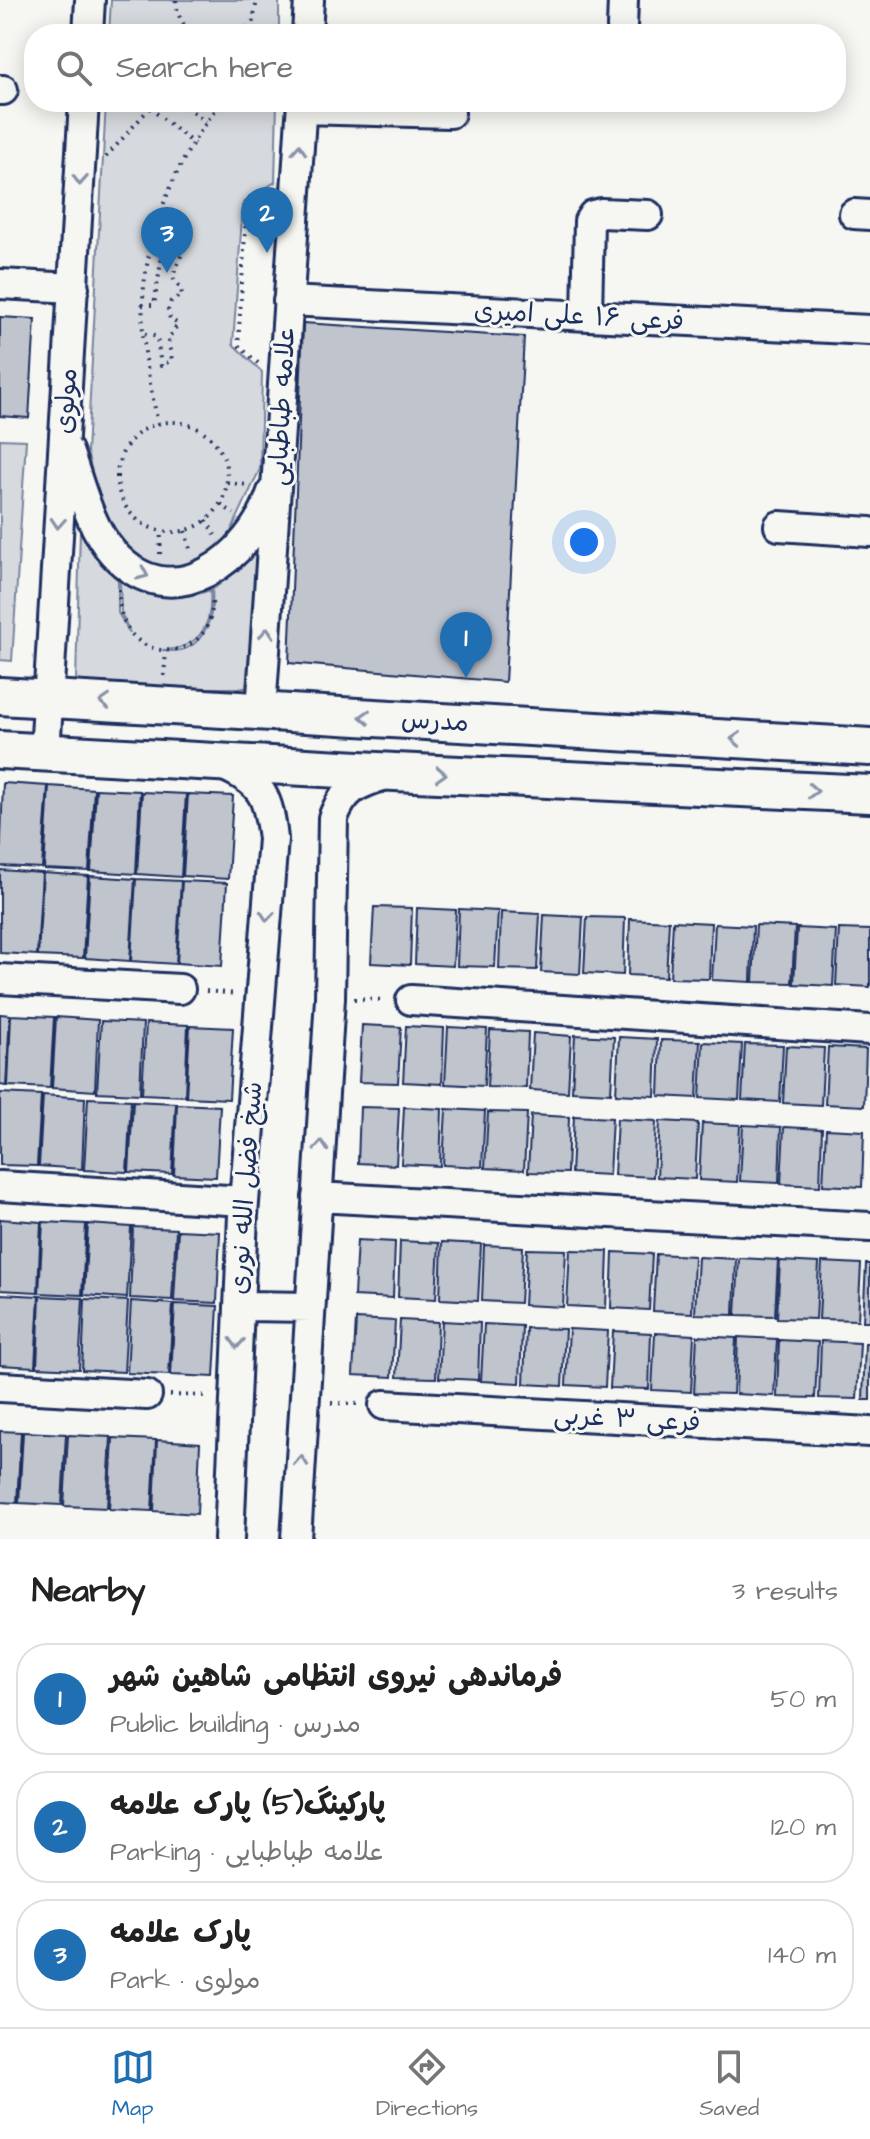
<!DOCTYPE html>
<html lang="en">
<head>
<meta charset="utf-8">
<style>
	:root { --surface:#fff; --page:#f6f6f6; --text:#222; --muted:#767676; --line:#e0e0e0; --accent:#1f6fb2 }
	body { margin:0; font-family:"Architects Daughter","Playpen Sans Arabic",sans-serif; background:var(--page); color:var(--text) }
	.you { position:absolute; left:584px; top:542px; width:28px; height:28px; margin:-20px; border:6px solid #fff; border-radius:50%; background:#1a73e8; box-shadow:0 0 0 12px #1a73e833 }
	.badge { display:grid; place-items:center; width:52px; height:52px; border-radius:50%; background:var(--accent); color:#fff; font-size:26px; font-weight:700 }
	.pin { position:absolute; translate:-50% -66px; filter:drop-shadow(0 2px 4px #0008) }
	.pin::after { content:''; position:absolute; top:42px; width:28px; height:24px; background:inherit; clip-path:polygon(0 0,100% 0,50% 100%) }
	.list { margin:0; padding:0; list-style:none }
	h2 { display:flex; justify-content:space-between; align-items:center; height:104px; margin:0; padding:0 32px; font-size:34px }
	h2 small { font-size:26px; font-weight:400; color:var(--muted) }
	.list li { display:grid; grid-template-columns:52px 1fr auto; gap:24px; align-items:center; box-sizing:border-box; height:112px; margin:0 16px 16px; padding:0 16px; border:2px solid var(--line); border-radius:32px }
	.list b { display:block; font-size:30px; white-space:nowrap }
	.list p { margin:0; font-size:26px; white-space:nowrap; color:var(--muted) }
	.list em { font-size:26px; font-style:normal; color:var(--muted) }
	.icon { flex:none; width:44px; height:44px; fill:none; stroke:currentColor; stroke-width:2; stroke-linecap:round; stroke-linejoin:round }
	.map { position:relative; flex:none; width:870px; height:1539px; overflow:hidden }
	.search { position:absolute; background:var(--surface); box-shadow:0 4px 20px #0003; left:24px; right:24px; top:24px; height:88px; display:flex; align-items:center; gap:20px; box-sizing:border-box; padding:0 28px; border-radius:32px; color:var(--muted); font-size:30px }
	.sheet { height:488px; background:var(--surface) }
	nav { display:flex; justify-content:space-around; align-items:center; box-sizing:border-box; height:112px; border-top:2px solid var(--line); background:var(--surface); font-size:22px; color:var(--muted) }
	nav a { display:grid; justify-items:center; gap:4px }
	nav .on { color:var(--accent) }
	.map>svg:first-child { display:block }
</style>
</head>
<body>
<div class="map">
<svg width="870" height="1539" viewBox="0 0 870 1539">
	<rect width="100%" height="100%" fill="#f6f6f2"/>
	<filter id="ink" filterUnits="userSpaceOnUse"><feTurbulence type="fractalNoise" baseFrequency=".0125" numOctaves="2"/><feDisplacementMap in="SourceGraphic" scale="16" xChannelSelector="R" yChannelSelector="G"/><feConvolveMatrix kernelMatrix="1 2 1 2 8 2 1 2 1" color-interpolation-filters="sRGB"/></filter>
	<g filter="url(#ink)">
		<path fill="#d6d9dd" stroke="#78849e" stroke-width="2" d="M111,0H279V34H109Z
			M106,102H277L275,182L243,203L233,344L262,372L260,469L227,540L215,552L187,569L170,570L146,563L127,550L114,534L101,508L87,452Z
			M0,439L26,440L12,661L0,660Z
			M80,530L90,548L118,579V613L130,633L121,613L120,581C147,597 181,601 210,590C213,625 200,649 162,650C200,657 215,622 212,590L242,567L259,548L246,688H163L76,681Z"/>
		<path fill="#c0c4cd" stroke="#1b2f5e" stroke-width="2" d="M0,317L35,319L29,418L0,416Z
			M303,323L524,337L505,682L289,663Z
			M3,783L48,786L42,868L0,866Z
			M49,786L94,789L89,871L44,869Z
			M96,789L140,791L136,874L91,871Z
			M142,792L186,794L181,877L137,874Z
			M188,794L233,796L228,879L183,876Z
			M0,870L42,873L37,955L0,953Z
			M43,873L88,876L83,958L38,956Z
			M90,876L135,879L130,961L85,958Z
			M136,879L181,881L176,964L131,961Z
			M182,881L227,883L222,966L177,963Z
			M374,907L412,908L410,965L371,963Z
			M417,908L456,910L453,966L415,964Z
			M459,909L498,911L495,967L457,966Z
			M501,912L540,914L537,970L499,969Z
			M544,915L583,917L580,974L541,972Z
			M587,917L625,918L623,975L584,973Z
			M630,919L669,921L666,977L628,975Z
			M673,921L711,923L709,979L670,978Z
			M715,924L753,926L751,982L712,980Z
			M756,925L795,927L792,983L753,982Z
			M797,928L836,930L833,986L794,984Z
			M839,929L870,930V987L836,985Z
			M0,1014L10,1015L6,1086L0,1085Z
			M11,1015L54,1017L50,1088L8,1086Z
			M56,1017L98,1020L95,1091L52,1088Z
			M101,1021L143,1023L140,1094L97,1092Z
			M146,1023L188,1025L185,1096L142,1094Z
			M362,1025L401,1027L398,1083L359,1082Z
			M190,1026L233,1028L229,1099L186,1097Z
			M406,1026L444,1028L442,1084L403,1082Z
			M448,1027L487,1029L484,1086L445,1084Z
			M490,1030L528,1032L526,1088L487,1087Z
			M533,1033L571,1036L568,1092L530,1090Z
			M575,1035L614,1037L611,1093L572,1091Z
			M619,1037L657,1039L655,1096L616,1094Z
			M661,1040L700,1041L697,1098L659,1096Z
			M703,1042L742,1044L739,1100L700,1098Z
			M745,1044L783,1045L780,1102L742,1100Z
			M786,1046L824,1048L821,1105L783,1103Z
			M828,1047L866,1049L864,1106L825,1104Z
			M0,1093L41,1095L37,1166L0,1165Z
			M43,1095L85,1098L82,1169L39,1166Z
			M88,1098L131,1100L127,1172L84,1170Z
			M133,1101L176,1103L172,1174L129,1172Z
			M177,1104L220,1106L216,1177L174,1175Z
			M360,1107L399,1108L396,1165L358,1163Z
			M404,1107L442,1109L440,1166L401,1164Z
			M446,1109L485,1111L482,1167L443,1165Z
			M488,1112L527,1113L524,1170L485,1168Z
			M531,1115L569,1117L567,1173L528,1172Z
			M574,1116L612,1118L609,1175L571,1173Z
			M617,1119L656,1121L653,1177L614,1175Z
			M660,1121L698,1123L695,1179L657,1177Z
			M702,1123L740,1125L737,1182L699,1180Z
			M743,1125L781,1127L779,1183L740,1181Z
			M784,1127L822,1129L820,1186L781,1184Z
			M826,1129L864,1131L862,1187L823,1185Z
			M0,1219L41,1222L38,1292L0,1290Z
			M43,1222L86,1224L82,1295L39,1293Z
			M88,1224L131,1227L127,1298L84,1295Z
			M133,1227L176,1229L172,1300L130,1298Z
			M178,1230L220,1232L217,1303L174,1301Z
			M357,1240L395,1242L393,1298L354,1296Z
			M400,1241L439,1243L436,1299L398,1297Z
			M442,1242L481,1244L478,1301L440,1299Z
			M484,1245L523,1247L520,1303L482,1301Z
			M527,1249L566,1250L563,1307L524,1305Z
			M570,1250L608,1251L606,1308L567,1306Z
			M613,1252L652,1254L649,1310L611,1308Z
			M656,1254L694,1256L692,1313L653,1311Z
			M698,1257L736,1259L734,1315L695,1314Z
			M739,1258L778,1260L775,1316L736,1315Z
			M780,1261L819,1263L816,1319L777,1318Z
			M822,1262L861,1264L858,1320L819,1319Z
			M866,1264H870V1321H863Z
			M0,1294L39,1296L35,1367L0,1365Z
			M40,1296L83,1298L79,1369L37,1367Z
			M85,1299L128,1301L124,1372L82,1370Z
			M131,1301L173,1304L169,1375L127,1373Z
			M175,1304L218,1306L214,1377L171,1375Z
			M356,1319L395,1321L392,1377L353,1375Z
			M400,1320L438,1322L436,1378L397,1377Z
			M442,1321L480,1323L478,1380L439,1378Z
			M484,1324L522,1326L520,1383L481,1381Z
			M526,1328L565,1329L562,1386L524,1384Z
			M569,1329L608,1331L605,1387L566,1385Z
			M613,1331L651,1333L649,1389L610,1388Z
			M655,1333L694,1335L691,1392L652,1390Z
			M697,1336L736,1338L733,1394L694,1393Z
			M738,1337L777,1339L774,1396L736,1394Z
			M779,1340L818,1342L815,1398L777,1397Z
			M821,1341L860,1343L857,1399L819,1398Z
			M865,1343H870V1400H863Z
			M0,1431L21,1432L17,1503L0,1502Z
			M23,1432L66,1434L62,1505L19,1503Z
			M68,1435L111,1437L107,1508L64,1506Z
			M113,1438L156,1440L152,1511L109,1509Z
			M157,1440L200,1443L197,1514L154,1511Z"/>
		<g fill="none" stroke-linecap="round" stroke-linejoin="round">
			<defs>
				<path id="minor" d="M622,27L623,0
					M88,34L90,0
					M307,34L309,0
					M0,90H3
					M302,109L450,113
					M854,214L870,215
					M0,284L74,288
					M288,301L870,330
					M587,316L589,221L593,215L601,213L648,215
					M68,451C80,484 89,526 113,553C172,619 250,559 272,492
					M779,526L870,532
					M261,711L302,102
					M45,753L84,102
					M222,765C263,783 268,796 273,839L243,1215L229,1539
					M0,979L180,989
					M411,1000L870,1030
					M0,1186L244,1201
					M317,1197L870,1227
					M239,1306L310,1307
					M0,1387L147,1395
					M384,1405L870,1432
					M296,1539L330,998L333,818C344,789 357,784 386,775"/>
				<path id="major" d="M0,696L870,747
					M0,750L395,772L870,794"/>
			</defs>
			<use href="#minor" stroke="#1b2f5e" stroke-width="34"/>
			<use href="#major" stroke="#1b2f5e" stroke-width="42"/>
			<path stroke="#1b2f5e" stroke-width="4" stroke-dasharray="2 6" stroke-linecap="butt" d="M176,0C177,15 182,24 192,34
				M241,34L253,21L257,0
				M180,102L206,122
				M150,108L194,144
				M106,157L155,102
				M142,305H154L164,244L167,237L173,235C192,248 176,260 173,278L181,288L182,295L171,301L168,310L170,319L178,324L168,339L172,360L161,366L157,337L143,333
				M258,363L238,345L247,203L272,187
				M117 477a55 55 0 1 1 110 0a55 55 0 1 1-110 0Z
				M158,424C152,393 145,363 143,332C138,251 171,164 222,102
				M227,483L249,485
				M221,504L234,514
				M206,520L215,535
				M185,531L191,552
				M160,554L161,532
				M119,589C115,672 217,666 212,599
				M164,676L166,651
				M206,991L237,994
				M354,999L385,1000
				M170,1395L209,1396
				M331,1403L358,1404"/>
			<use href="#minor" stroke="#f6f6f2" stroke-width="28"/>
			<use href="#major" stroke="#f6f6f2" stroke-width="36"/>
		</g>
		<defs><path id="oneway-chevron" d="M-2-3.5L2.5 0L-2 3.5" fill="none" stroke-width="1.6" stroke-linecap="round" stroke-linejoin="round" transform="scale(2)"/></defs>
		<g stroke="#8892a8">
			<use href="#oneway-chevron" transform="translate(299 150) rotate(-86)"/>
			<use href="#oneway-chevron" transform="translate(80 180) rotate(93)"/>
			<use href="#oneway-chevron" transform="translate(58 523) rotate(94)"/>
			<use href="#oneway-chevron" transform="translate(143 574) rotate(23)"/>
			<use href="#oneway-chevron" transform="translate(267 633) rotate(-86)"/>
			<use href="#oneway-chevron" transform="translate(105 702) rotate(-177)"/>
			<use href="#oneway-chevron" transform="translate(365 717) rotate(-177)"/>
			<use href="#oneway-chevron" transform="translate(736 739) rotate(-177)"/>
			<use href="#oneway-chevron" transform="translate(441 774) rotate(3)"/>
			<use href="#oneway-chevron" transform="translate(813 791) rotate(3)"/>
			<use href="#oneway-chevron" transform="translate(267 916) rotate(95)"/>
			<use href="#oneway-chevron" transform="translate(321 1146) rotate(-86)"/>
			<use href="#oneway-chevron" transform="translate(237 1343) rotate(93)"/>
			<use href="#oneway-chevron" transform="translate(301 1461) rotate(-86)"/>
		</g>
	</g>
	<g text-anchor="middle" dominant-baseline="central" stroke-width="6" stroke-linejoin="round" paint-order="stroke">
		<g font-size="26" fill="#1b2f5e" stroke="#f6f6f2">
			<text transform="translate(579 316) rotate(3)">فرعی ۱۶ علی امیری</text>
			<text transform="translate(66 401) rotate(-86)">مولوی</text>
			<text transform="translate(282 406) rotate(-87)">علامه طباطبایی</text>
			<text transform="translate(435 721) rotate(3)">مدرس</text>
			<text transform="translate(246 1188) rotate(-86)">شیخ فضل الله نوری</text>
			<text transform="translate(627 1419) rotate(3)">فرعی ۳ غربی</text>
		</g>
	</g>
</svg>
<div class="you"></div>
<div class="pin badge" style="left:466px;top:678px">1</div>
<div class="pin badge" style="left:267px;top:253px">2</div>
<div class="pin badge" style="left:167px;top:273px">3</div>
<div class="search"><svg class="icon" aria-label="search" viewBox="0 0 24 24"><circle cx="10" cy="10" r="6"/><path d="M15 15l6 6"/></svg>Search here</div>
</div>
<section class="sheet">
<h2>Nearby<small>3 results</small></h2>
<ul class="list">
<li><span class="badge">1</span><div><b>فرماندهی نیروی انتظامی شاهین شهر</b><p>Public building · مدرس</p></div><em>50 m</em></li>
<li><span class="badge">2</span><div><b>پارکینگ(5) پارک علامه</b><p>Parking · علامه طباطبایی</p></div><em>120 m</em></li>
<li><span class="badge">3</span><div><b>پارک علامه</b><p>Park · مولوی</p></div><em>140 m</em></li>
</ul>
</section>
<nav>
<a class="on"><svg class="icon" aria-label="map" viewBox="0 0 24 24"><path d="M3 6l6-2 6 2 6-2v14l-6 2-6-2-6 2zM9 4v14M15 6v14"/></svg>Map</a>
<a><svg class="icon" aria-label="directions" viewBox="0 0 24 24"><path d="M12 3l9 9-9 9-9-9zM9 14v-3h6M13 9l2 2-2 2"/></svg>Directions</a>
<a><svg class="icon" aria-label="saved" viewBox="0 0 24 24"><path d="M7 4h10v16l-5-4-5 4z"/></svg>Saved</a>
</nav>
</body>
</html>
